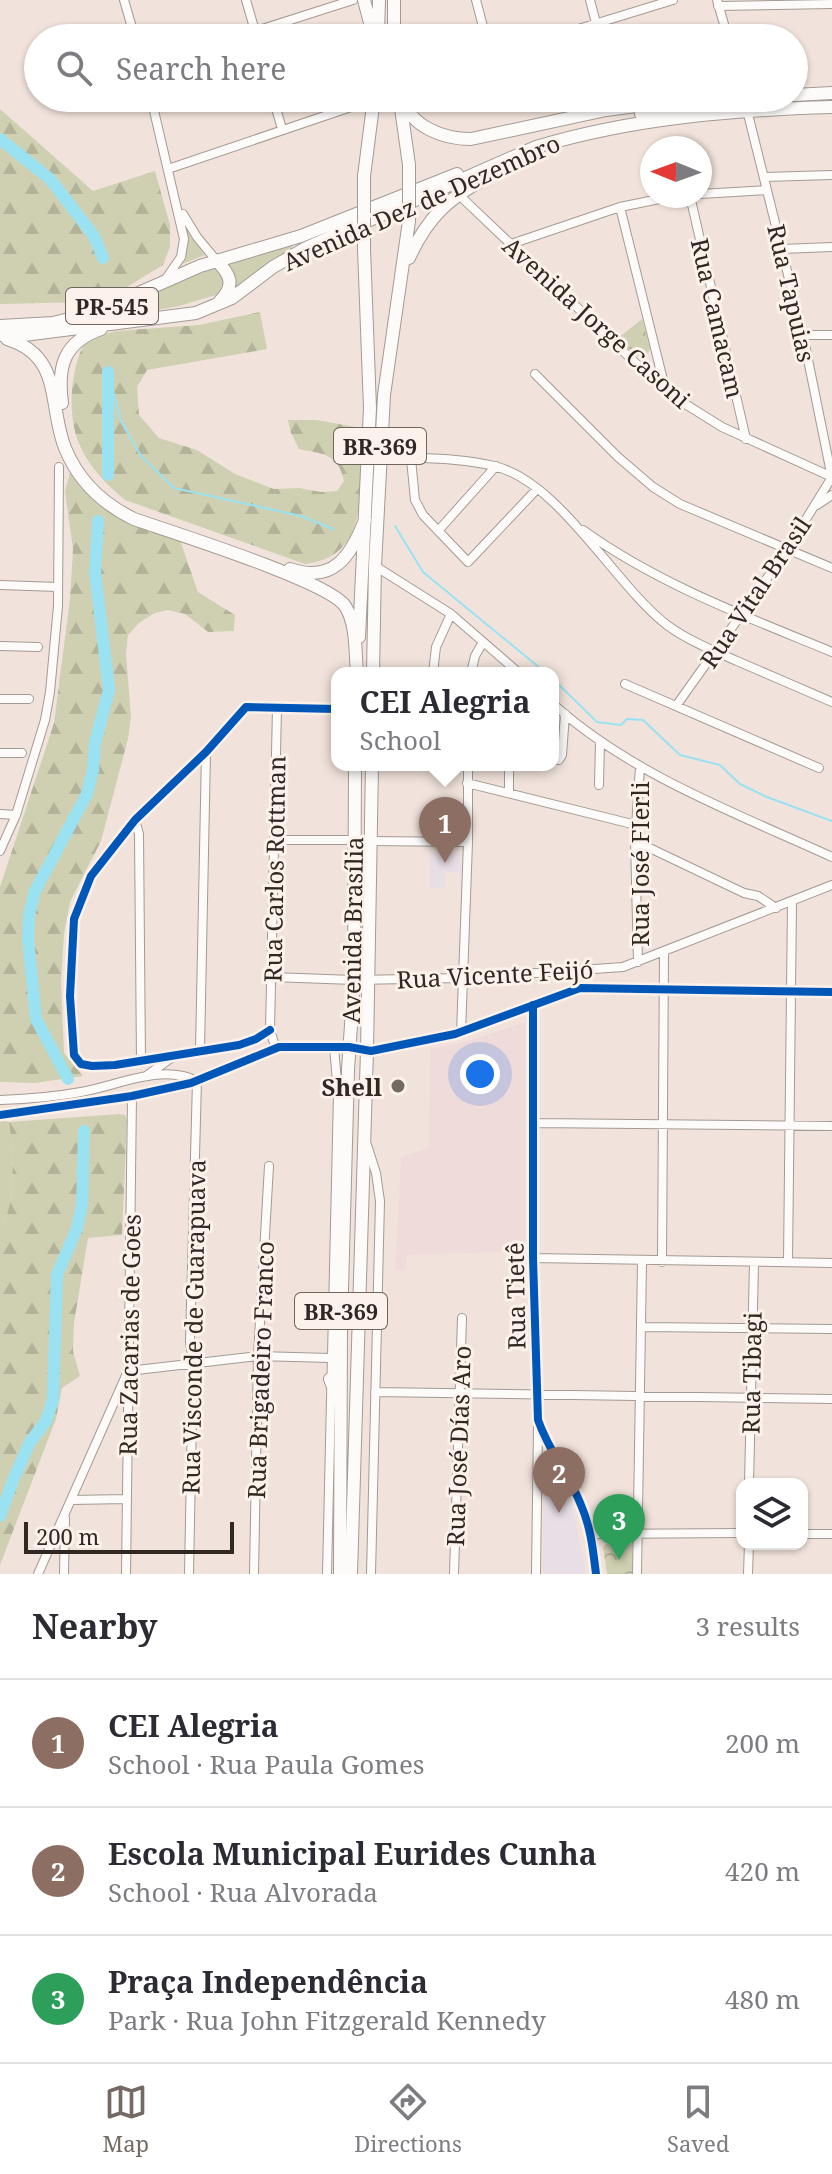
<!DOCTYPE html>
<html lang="en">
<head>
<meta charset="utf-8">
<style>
	:root { --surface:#fff; --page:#f2f2f3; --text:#2b2b33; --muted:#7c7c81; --line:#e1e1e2; --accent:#746963 }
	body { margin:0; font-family:"Noto Serif",serif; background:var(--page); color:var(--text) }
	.controls { position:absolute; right:24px; bottom:24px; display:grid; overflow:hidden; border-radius:16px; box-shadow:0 2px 6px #0004 }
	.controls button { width:72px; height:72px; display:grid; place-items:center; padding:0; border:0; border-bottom:2px solid var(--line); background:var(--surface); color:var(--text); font:40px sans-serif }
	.compass { position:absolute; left:640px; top:136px; width:72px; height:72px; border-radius:50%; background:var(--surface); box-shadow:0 2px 6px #0004; rotate:271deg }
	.scale { position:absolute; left:24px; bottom:20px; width:210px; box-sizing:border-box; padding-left:8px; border:4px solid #312822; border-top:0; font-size:22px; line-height:28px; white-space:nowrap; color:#312822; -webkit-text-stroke:6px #fcf2eb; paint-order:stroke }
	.you { position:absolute; left:480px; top:1074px; width:28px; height:28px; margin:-20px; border:6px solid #fff; border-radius:50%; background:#1a73e8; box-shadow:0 0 0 12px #1a73e833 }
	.badge { display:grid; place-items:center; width:52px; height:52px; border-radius:50%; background:var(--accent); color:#fff; font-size:26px; font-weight:700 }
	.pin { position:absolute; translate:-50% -66px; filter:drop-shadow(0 2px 4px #0008) }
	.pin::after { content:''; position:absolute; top:42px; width:28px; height:24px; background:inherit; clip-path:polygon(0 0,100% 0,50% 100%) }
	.popup { position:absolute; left:331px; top:667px; width:228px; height:104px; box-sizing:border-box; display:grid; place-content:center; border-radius:16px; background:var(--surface); filter:drop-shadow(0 2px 6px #0005); font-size:26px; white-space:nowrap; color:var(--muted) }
	.popup b { font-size:30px; color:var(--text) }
	.popup::after { content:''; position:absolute; left:50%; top:100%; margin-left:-16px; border:16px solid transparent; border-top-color:var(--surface) }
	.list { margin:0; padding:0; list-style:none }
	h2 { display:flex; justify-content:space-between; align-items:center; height:104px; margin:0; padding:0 32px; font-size:34px }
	h2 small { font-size:26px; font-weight:400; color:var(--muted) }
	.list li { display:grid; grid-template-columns:52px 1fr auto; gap:24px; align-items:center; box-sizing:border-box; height:128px; padding:0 32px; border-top:2px solid var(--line) }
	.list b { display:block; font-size:30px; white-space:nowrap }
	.list p { margin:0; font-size:26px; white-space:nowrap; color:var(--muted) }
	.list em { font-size:26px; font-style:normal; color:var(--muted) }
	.icon { flex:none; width:44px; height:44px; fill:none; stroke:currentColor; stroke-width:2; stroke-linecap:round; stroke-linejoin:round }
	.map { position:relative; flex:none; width:832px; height:1574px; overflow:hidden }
	.search { position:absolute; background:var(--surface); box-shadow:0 2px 6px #0004; left:24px; right:24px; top:24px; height:88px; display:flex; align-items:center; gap:20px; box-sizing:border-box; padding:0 28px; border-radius:44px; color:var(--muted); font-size:30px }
	.sheet { height:488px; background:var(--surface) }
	nav { display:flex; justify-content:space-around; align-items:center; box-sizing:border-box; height:112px; border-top:2px solid var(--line); background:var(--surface); font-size:22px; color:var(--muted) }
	nav a { display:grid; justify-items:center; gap:4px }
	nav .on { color:var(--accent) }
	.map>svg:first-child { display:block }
</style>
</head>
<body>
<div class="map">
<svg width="832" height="1574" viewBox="0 0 832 1574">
	<defs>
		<pattern id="forest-firs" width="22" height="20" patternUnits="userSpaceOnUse" patternTransform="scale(2)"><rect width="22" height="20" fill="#cfd0b2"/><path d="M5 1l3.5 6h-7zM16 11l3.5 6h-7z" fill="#b2b399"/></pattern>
		<pattern id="park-crowns" width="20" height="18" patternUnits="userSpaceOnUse" patternTransform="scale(2)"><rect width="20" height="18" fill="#cfd0b2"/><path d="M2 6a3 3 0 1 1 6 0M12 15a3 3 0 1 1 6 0" fill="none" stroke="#b2b399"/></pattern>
	</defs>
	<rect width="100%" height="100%" fill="#f1e3db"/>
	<path fill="#f0dbdb" d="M525,1022V1251L406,1255V1270H395L401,1157L429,1148L430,1049L475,1039Z"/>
	<path fill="#e8dee5" d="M430,852L460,853L461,873L445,872V888H430Z
		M543,1467H550L572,1505L586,1574H543Z"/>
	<path fill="#cfd0b2" d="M183,218L191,237L205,255L182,264C189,249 185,234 183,218Z
		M292,246V248L234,288L225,263Z
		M217,267L226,283L219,294L179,306L79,324V320L123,305Z
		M0,1120L9,1122C13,1149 17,1206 0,1229Z"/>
	<path fill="url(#forest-firs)" d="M0,109L93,191L155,171L170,225V247L163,265L112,296L92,302L0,304Z
		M260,312L267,349L147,370L137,387L139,415L159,438L197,450L235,474L274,489L299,488L321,492L337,491L344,481C338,453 323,454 299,449L291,433L288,420H317L361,428C358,479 375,556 305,564L125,500C108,486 90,468 81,448C66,418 70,368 86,340L116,331L199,325Z
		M70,473L109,512L180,540L198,592L235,615L234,631L208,632L185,614L168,610L155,613L139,623L128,635L126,653L131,717L128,739L101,841L70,902L64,934L61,983L64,1053L83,1076L35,1083L0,1082V887L54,723L70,599L73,549L65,491Z
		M119,1114L125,1115L127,1120L122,1235L88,1238L74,1323L73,1351L80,1376L62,1388L56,1419L0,1565V1229C17,1206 13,1150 9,1122Z"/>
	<path fill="url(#park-crowns)" d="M642,319L650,349L646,357L641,359L617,339Z
		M610,1541L632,1544V1574H607L603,1547Z"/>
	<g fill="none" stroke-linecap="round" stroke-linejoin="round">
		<path stroke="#9ae2f1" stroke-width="2" d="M108,372L121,421L141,456L174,488L301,516L333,529
			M395,526L423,572L546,673
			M553,679L597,722L621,725L627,719L643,720L680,755L720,765L740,784L767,797L832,821"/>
		<path stroke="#9ae2f1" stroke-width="12" d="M0,139L50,179L94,236L103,258
			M108,372V475
			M68,1079L36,1019L28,939L29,915L35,891L87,794L93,770L95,743L109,690L95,572L98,521
			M0,1516L14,1478L30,1442L46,1421L53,1400L57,1275L77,1228L82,1205L84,1131"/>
		<defs>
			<path id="minor" d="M124,0L135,38
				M246,0L257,38
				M476,0L486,38
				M590,0L596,23
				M717,0L728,38
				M718,6L832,4
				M234,38L353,0
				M549,38L673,0
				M151,98L184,239L181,257L165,280
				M273,98L282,129
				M747,110L803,335L832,478
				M168,169L351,107
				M764,177L832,175
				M458,194L666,392L722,427L832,477
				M700,194L767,190
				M690,196L746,439
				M620,207L666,392
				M183,214L197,237L216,260
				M511,244L620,207L674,196
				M782,249L832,247
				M803,335H832
				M535,374L618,457L653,487L680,504L832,568
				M380,456C418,459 457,457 494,466C559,481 614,584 667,625C687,640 714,651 737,661C769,675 800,688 832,702
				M411,459L415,500L423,515L468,562L537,489
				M817,505L832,495
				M583,530C658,584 747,617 832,652
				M438,531L496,466
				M375,566L451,614L519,673
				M0,585L58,587
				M0,646L38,647
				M433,673L436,647L451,614
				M471,673L475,656L483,642
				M625,684L819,768
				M0,699H29
				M553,704C632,775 736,813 832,857
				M676,706L787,550L832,477
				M277,708L270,1030L274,1043L279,1047
				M0,753H22
				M553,759L559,760L562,755L565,714
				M467,783L636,825
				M599,785L600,741
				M509,793V765
				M0,814L16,815
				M135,820L139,834L141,1061
				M275,840H354
				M370,841L468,842
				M635,841L744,893L758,896L776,908
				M0,851L16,815L45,720L50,692L58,606L59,467
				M638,962L635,841L640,767
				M271,977L354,980L463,978L623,967L832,885
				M533,1005V1258L538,1420C550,1454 569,1474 581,1505C591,1528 593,1550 596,1574
				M270,1030L256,1039L239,1045L115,1065L92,1066L81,1064L74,1055L70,996L74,919L91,876L135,820L206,752L246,707L337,709
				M461,1033L468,842V765
				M200,1050L206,752
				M146,1076L174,1056
				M0,1100C27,1099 54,1097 81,1092C117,1086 162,1063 197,1081
				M0,1115L132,1096L191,1083L279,1047H349L371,1051L455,1034L580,988L832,992
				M535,1123L832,1126
				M367,1145L376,1173L380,1201L371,1574
				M533,1258L832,1263
				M662,1262L664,952
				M788,1262L792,901
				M642,1327L832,1329
				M375,1392L832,1399
				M749,1484L754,1263
				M71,1500L127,1499
				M591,1534L742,1533
				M802,1534H832
				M38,1574L128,1371L258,1356L330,1358
				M64,1574L65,1518
				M126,1574L132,1096
				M189,1574L193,1362L190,1342L197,1081
				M254,1574L258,1356L269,1166
				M327,1574L338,1094L334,1047
				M454,1574L462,1318
				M536,1574L538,1427
				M637,1574L642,1262
				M748,1574L749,1544"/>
			<path id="highway" d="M364,0L374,38
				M378,33L379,0
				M394,38V0
				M794,95L832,93
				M402,98C411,127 443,139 471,139L606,110L659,103
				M400,101L409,165
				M641,114L742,98
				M364,176L374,98
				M409,258C428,216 449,198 489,176
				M216,260C230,274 236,285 220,301
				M0,326L53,323L96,312L200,266L301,236L457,174
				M0,335H24L196,313L232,298L273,267L306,248L536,147C633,118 731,110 832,107
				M7,339C63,356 48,405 65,448C78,480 103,504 134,519C171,532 328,581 345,606C357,624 355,652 357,673
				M62,403C57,366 64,342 101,329
				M290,569C333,584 351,556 365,520
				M359,637L370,408L364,249
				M373,673L375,566L384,395L409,221
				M330,1379L339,1402
				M340,1574L341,1326L348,1070L354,980L355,765
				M351,1574L367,1050L372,765"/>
		</defs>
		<use href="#minor" stroke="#a49a94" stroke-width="10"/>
		<use href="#highway" stroke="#a49a94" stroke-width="14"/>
		<use href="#minor" stroke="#fdfbfa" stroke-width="8"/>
		<use href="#highway" stroke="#fdfbfa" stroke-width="12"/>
		<defs>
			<path id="highway-bridge" d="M409,165V221
				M364,176V249"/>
		</defs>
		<use href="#highway-bridge" stroke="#a49a94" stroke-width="14" stroke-linecap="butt"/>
		<use href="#highway-bridge" stroke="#fdfbfa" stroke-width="12"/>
		<defs>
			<path id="cycleway" d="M533,1005V1258L538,1420C550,1454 569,1474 581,1505C591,1528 593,1550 596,1574
				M270,1030L256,1039L239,1045L115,1065L92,1066L81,1064L74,1055L70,996L74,919L91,876L135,820L206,752L246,707L337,709
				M0,1115L132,1096L191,1083L279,1047H349L371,1051L455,1034L580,988L832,992"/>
		</defs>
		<use href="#cycleway" stroke="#fcf2eb" stroke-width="13"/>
		<use href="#cycleway" stroke="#0057b8" stroke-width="8"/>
	</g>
	<circle fill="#746963" stroke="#fcf2eb" stroke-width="3" cx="398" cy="1086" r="8"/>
	<g text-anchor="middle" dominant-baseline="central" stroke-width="6" stroke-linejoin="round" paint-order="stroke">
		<g fill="#fcf2eb" stroke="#6e655e" stroke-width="2">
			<rect x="66" y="288" width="92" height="36" rx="6"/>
			<rect x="334" y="428" width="92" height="36" rx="6"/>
			<rect x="295" y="1293" width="92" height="36" rx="6"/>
		</g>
		<g font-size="22" font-weight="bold" fill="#312822">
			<text x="112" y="306">PR-545</text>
			<text x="380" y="446">BR-369</text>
			<text x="341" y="1311">BR-369</text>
		</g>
		<g font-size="24" fill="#312822" stroke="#fcf2eb">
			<text transform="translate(421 202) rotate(-24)">Avenida Dez de Dezembro</text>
			<text transform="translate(792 293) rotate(77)">Rua Tapuias</text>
			<text transform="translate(718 318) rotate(77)">Rua Camacam</text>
			<text transform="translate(597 322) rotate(42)">Avenida Jorge Casoni</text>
			<text transform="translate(755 592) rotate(-56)">Rua Vital Brasil</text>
			<text transform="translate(639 864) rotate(-90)">Rua José FIerli</text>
			<text transform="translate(274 869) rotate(-89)">Rua Carlos Rottman</text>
			<text transform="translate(352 930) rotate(-89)">Avenida Brasília</text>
			<text transform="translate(495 974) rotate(-3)">Rua Vicente Feijó</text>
			<text transform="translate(515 1296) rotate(-91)">Rua Tietê</text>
			<text transform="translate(193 1327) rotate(-89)">Rua Visconde de Guarapuava</text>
			<text transform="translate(129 1335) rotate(-89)">Rua Zacarias de Goes</text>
			<text transform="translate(260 1370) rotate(-88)">Rua Brigadeiro Franco</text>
			<text transform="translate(751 1373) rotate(-89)">Rua Tibagi</text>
			<text transform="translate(458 1446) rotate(-88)">Rua José Días Aro</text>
		</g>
		<g font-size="24" font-weight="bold" fill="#312822" stroke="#fcf2eb" text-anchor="end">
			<text x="382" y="1086">Shell</text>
		</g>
	</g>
</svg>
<div class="controls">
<button><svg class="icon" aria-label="layers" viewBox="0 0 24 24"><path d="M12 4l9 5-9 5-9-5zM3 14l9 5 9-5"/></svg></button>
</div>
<svg class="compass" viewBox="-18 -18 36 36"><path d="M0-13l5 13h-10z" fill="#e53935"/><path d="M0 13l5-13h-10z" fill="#7c7c81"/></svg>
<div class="scale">200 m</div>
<div class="you"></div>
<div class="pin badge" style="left:445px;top:863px;background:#8d6e63">1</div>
<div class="popup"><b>CEI Alegria</b>School</div>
<div class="pin badge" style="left:559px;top:1513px;background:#8d6e63">2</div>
<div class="pin badge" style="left:619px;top:1560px;background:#2e9e5b">3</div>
<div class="search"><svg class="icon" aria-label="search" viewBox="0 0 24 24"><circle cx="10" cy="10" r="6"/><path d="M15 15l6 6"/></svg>Search here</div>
</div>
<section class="sheet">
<h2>Nearby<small>3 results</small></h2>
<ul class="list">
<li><span class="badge" style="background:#8d6e63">1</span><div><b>CEI Alegria</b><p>School · Rua Paula Gomes</p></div><em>200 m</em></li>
<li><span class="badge" style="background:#8d6e63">2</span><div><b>Escola Municipal Eurides Cunha</b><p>School · Rua Alvorada</p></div><em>420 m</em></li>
<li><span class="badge" style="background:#2e9e5b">3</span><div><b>Praça Independência</b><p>Park · Rua John Fitzgerald Kennedy</p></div><em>480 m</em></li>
</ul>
</section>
<nav>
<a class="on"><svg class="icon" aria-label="map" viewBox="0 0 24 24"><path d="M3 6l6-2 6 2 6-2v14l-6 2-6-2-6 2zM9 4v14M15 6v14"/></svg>Map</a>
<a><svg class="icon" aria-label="directions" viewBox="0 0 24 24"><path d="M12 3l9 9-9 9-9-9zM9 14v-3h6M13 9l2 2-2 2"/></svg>Directions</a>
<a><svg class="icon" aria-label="saved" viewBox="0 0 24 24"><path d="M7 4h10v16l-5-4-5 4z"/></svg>Saved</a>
</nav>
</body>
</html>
